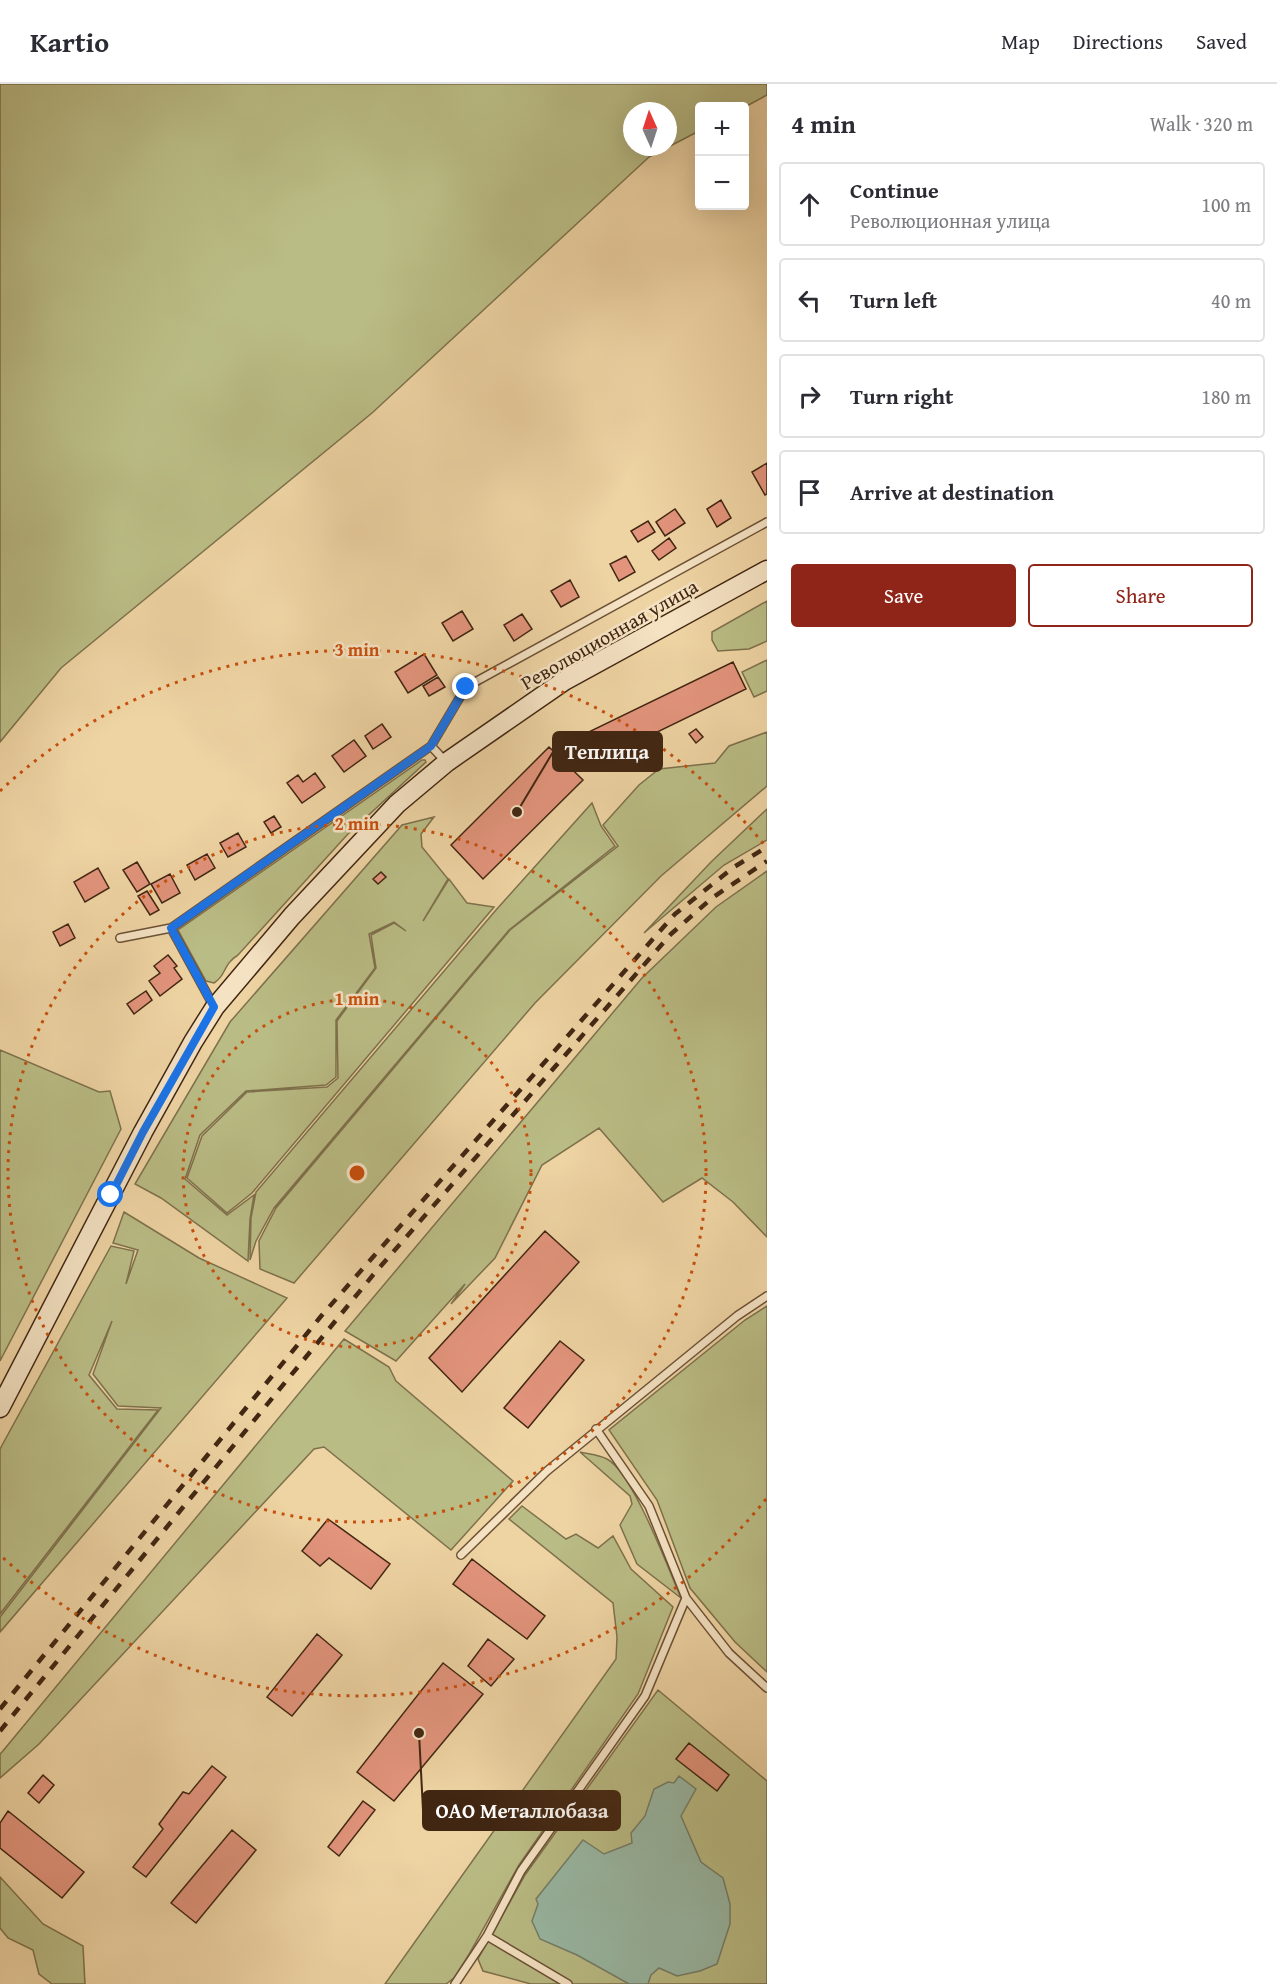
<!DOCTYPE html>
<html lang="en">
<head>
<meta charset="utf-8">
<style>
	:root { --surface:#fff; --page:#f7f7f7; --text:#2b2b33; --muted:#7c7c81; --line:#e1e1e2; --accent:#8f2418 }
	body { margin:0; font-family:"Gentium Book Plus",serif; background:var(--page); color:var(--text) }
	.controls { position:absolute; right:18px; top:18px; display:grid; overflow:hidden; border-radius:6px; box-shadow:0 6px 24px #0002 }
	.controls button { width:54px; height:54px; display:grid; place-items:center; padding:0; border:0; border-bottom:2px solid var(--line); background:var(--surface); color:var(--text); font:30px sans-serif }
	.compass { position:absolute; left:623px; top:18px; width:54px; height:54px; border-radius:50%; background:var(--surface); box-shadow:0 6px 24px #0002; rotate:357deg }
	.stop { position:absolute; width:18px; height:18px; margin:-14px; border:4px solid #1a73e8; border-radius:50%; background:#fff }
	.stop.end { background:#1a73e8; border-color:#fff; box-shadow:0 2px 6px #0008 }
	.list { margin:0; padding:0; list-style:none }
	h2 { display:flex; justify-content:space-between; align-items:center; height:78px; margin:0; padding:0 24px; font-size:26px }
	h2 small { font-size:20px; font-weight:400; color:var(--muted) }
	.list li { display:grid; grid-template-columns:39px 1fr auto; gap:18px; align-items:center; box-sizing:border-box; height:84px; margin:0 12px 12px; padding:0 12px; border:2px solid var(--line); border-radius:6px }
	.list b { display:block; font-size:22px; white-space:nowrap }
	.list p { margin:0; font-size:20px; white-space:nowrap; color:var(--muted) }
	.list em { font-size:20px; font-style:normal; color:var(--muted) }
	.actions { display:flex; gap:12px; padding:18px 24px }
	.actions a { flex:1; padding:14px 0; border:2px solid var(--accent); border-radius:6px; text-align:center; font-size:21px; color:var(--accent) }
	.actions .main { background:var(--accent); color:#fff }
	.icon { flex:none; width:33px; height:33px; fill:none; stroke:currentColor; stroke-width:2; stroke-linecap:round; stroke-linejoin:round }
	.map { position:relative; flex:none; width:767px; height:1900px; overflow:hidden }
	header { display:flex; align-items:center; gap:36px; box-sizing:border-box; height:84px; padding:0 30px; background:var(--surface); border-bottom:2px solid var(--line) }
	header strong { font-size:28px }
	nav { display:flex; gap:33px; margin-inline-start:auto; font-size:21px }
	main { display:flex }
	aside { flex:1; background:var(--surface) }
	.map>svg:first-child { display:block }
</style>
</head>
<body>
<header>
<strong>Kartio</strong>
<nav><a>Map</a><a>Directions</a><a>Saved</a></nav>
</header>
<main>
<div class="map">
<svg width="767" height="1900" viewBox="0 0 767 1900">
	<rect width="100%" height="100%" fill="#eed3a3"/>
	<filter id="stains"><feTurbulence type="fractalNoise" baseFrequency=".00333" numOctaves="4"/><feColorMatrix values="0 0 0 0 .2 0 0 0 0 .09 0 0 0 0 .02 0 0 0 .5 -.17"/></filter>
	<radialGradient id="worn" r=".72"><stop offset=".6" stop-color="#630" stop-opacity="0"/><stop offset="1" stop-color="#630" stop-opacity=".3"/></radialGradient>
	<path fill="#babc85" stroke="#7e714c" stroke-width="1.5" fill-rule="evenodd" d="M0,0H767V11L745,23L700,22L699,47L649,73L372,329L61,584L0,658ZM632,27H668V63H632Z
		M767,517V557L749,565L718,567L712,556V548Z
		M767,576V607L754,613L742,588Z
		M767,648V702L661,792L535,919L294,1199L260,1185L259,1157L276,1124L510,846L618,762L603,741L639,701L659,685L715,679L729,662Z
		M422,676H425L426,678L347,751L238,871C222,881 227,891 214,899L206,897L178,846Z
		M592,719L601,742L615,762L509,846L274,1124L256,1157L250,1176L251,1134L256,1108L496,826Z
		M767,725V756L724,781L644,849L711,778Z
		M434,733L421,750L422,763L448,795L423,837L449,795L467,819L494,823L252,1109L227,1129L187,1094L202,1052L247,1008L327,1003L338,994L337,937L376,884L371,851L394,839L406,847L394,838L369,850L375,884L336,936V993L326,1001L246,1007L200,1051L185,1095L227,1131L254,1111L250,1135L248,1177L161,1114L135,1100L230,938L402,741Z
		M767,787V1153L733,1118L702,1094L663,1118L599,1044L542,1081L495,1174L451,1220L465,1200L396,1277L345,1247L642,894L716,823Z
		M0,966L99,1008L110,1007L121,1045L0,1277Z
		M124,1128L199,1174L287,1214L0,1548V1533L161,1324L118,1322L93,1290L112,1237L89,1291L117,1325L158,1326L0,1530V1365L111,1162L134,1167L126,1200L138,1166L113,1159Z
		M767,1222V1588L735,1558L690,1504L657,1416L609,1346L745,1236Z
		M344,1255L389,1283L396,1297L513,1397L451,1466L324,1363L314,1365L39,1660L0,1694V1670L2,1668Z
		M580,1368C589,1370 600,1371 607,1375C633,1389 668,1484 681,1514L637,1480L620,1441L632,1420L630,1412Z
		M522,1422L566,1455L576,1450L598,1464L613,1452L631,1485L673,1523L638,1610L519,1781L468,1872L454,1894L446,1900H385L616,1575L617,1553L613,1519L509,1435Z
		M658,1606L767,1697V1900H531L483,1887L478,1875L525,1791Z
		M0,1793L43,1840L83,1862L85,1900H52L39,1890L33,1866L8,1854L0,1844Z"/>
	<path fill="#99b8a4" stroke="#767e6a" stroke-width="1.5" d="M679,1692L696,1705L681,1732L701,1778L723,1794L730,1820V1840L717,1880L700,1887L677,1892L659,1884L651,1891L648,1900H629L577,1871L540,1855L532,1837L538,1820L536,1815L583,1756L604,1770L632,1759L631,1749L645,1732L654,1705L668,1698L674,1699Z"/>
	<path fill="#e2947c" stroke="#412612" stroke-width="1.5" d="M767,379V410L765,411L752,388Z
		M721,416L731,434L717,443L707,425Z
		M675,425L685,439L665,452L656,438Z
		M648,437L655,448L638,458L631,447Z
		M669,454L676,464L659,476L652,467Z
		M626,472L635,488L619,497L610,480Z
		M570,496L579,513L561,523L551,507Z
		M462,527L473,545L453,557L442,539Z
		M522,530L532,545L514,557L504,541Z
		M424,570L437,591L408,609L395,588Z
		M733,578L746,605L581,685L568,658Z
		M438,593L445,603L429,612L423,602Z
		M382,640L391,653L373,665L365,652Z
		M696,645L703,653L696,659L689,650Z
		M354,656L366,672L344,688L332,672Z
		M549,663L583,696L483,795L451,761Z
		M315,689L325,703L302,719L287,699L298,691L303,698Z
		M274,732L281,743L271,749L264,738Z
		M238,749L246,763L228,773L220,759Z
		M207,770L215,784L195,796L187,781Z
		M137,778L150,800L137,808L123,786Z
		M98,784L109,804L85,818L74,798Z
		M381,788L386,793L378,800L373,795Z
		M170,790L180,809L162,819L151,800Z
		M147,807L159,826L150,831L138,812Z
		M68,840L75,854L60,862L53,848Z
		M168,871L177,882L174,884L182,895L160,912L149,897L160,889L154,882Z
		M146,907L152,916L134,930L127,920Z
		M545,1147L579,1178L462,1308L429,1274Z
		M560,1257L584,1276L528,1344L504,1324Z
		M328,1435L390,1480L371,1505L329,1474L320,1482L302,1467Z
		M472,1475L545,1532L527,1555L453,1500Z
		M317,1550L342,1571L292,1632L267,1613Z
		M488,1555L514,1575L491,1602L468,1582Z
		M443,1579L483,1610L394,1717L357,1688Z
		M689,1659L729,1691L717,1707L676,1675Z
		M212,1682L226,1693L146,1793L133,1783L163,1745L159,1740L183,1708L189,1710Z
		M43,1691L54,1701L39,1719L28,1709Z
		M363,1717L375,1726L339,1772L328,1763Z
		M8,1727L84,1788L62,1814L0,1764V1739Z
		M232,1746L256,1766L196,1839L171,1819Z"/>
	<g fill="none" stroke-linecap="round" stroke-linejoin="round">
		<defs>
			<path id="lane" d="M431,662L445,677
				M120,854L171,844
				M213,921L171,844L431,662L466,603L767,438
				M596,1345L649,1422L686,1514L729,1569L767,1604
				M461,1471L547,1387L737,1232L767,1212
				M487,1852L568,1900
				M455,1900L487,1852L521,1787L645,1612L686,1514"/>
			<path id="secondary" d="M0,1324L143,1048L193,958L215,923L292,832L397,720L447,678L564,597L767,486"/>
		</defs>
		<use href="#lane" stroke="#6c5136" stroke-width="10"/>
		<use href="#secondary" stroke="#412612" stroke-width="21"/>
		<use href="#lane" stroke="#f4e2c3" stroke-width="7"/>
		<use href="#secondary" stroke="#f4e2c3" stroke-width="18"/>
		<path stroke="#412612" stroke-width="4.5" stroke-dasharray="10 10" stroke-linecap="butt" d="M0,1625L322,1231L675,830L734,783L767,763
			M0,1647L373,1191L671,850L712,814L767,777"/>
	</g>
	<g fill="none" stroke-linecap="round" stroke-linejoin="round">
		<path stroke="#1a73e8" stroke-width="8" d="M111,1111L143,1048L214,923L171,844L431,662L466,603"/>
	</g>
	<g fill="none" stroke="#c74f0d" stroke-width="3" stroke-dasharray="3 6">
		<circle cx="357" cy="1089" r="174"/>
		<circle cx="357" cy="1089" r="349"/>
		<path d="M766 1415A523 523 0 0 1 0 1471M0 707A523 523 0 0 1 766 763"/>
	</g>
	<g text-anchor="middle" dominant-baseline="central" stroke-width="5" stroke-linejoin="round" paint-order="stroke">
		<g font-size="20" fill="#412612" stroke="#f4e2c3">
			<text transform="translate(609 550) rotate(-30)">Революционная улица</text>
		</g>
	</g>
	<circle cx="357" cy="1089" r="9" fill="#c74f0d" stroke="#f4e2c3" stroke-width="3"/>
	<g font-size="18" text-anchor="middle" font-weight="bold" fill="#c74f0d" stroke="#f4e2c3" stroke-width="5" stroke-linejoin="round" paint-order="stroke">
		<text x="357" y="572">3 min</text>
		<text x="357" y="746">2 min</text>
		<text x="357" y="921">1 min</text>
	</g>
	<path fill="none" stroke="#412612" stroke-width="2" d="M517 728L553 668M419 1649L423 1726"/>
	<g fill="#412612" stroke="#f4e2c3" stroke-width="2">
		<circle cx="517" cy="728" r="6"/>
		<circle cx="419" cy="1649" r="6"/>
	</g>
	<g fill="#412612" stroke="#412612" stroke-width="2">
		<rect x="553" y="648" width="109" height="39" rx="6"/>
		<rect x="423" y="1707" width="197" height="39" rx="6"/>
	</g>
	<g font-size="21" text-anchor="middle" font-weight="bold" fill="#fff">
		<text x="607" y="675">Теплица</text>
		<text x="522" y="1734">ОАО Металлобаза</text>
	</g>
	<rect width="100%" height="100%" filter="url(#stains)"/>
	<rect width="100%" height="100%" fill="url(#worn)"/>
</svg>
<div class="controls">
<button>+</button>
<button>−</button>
</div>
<svg class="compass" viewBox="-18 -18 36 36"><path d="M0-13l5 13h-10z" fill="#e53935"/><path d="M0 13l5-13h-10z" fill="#7c7c81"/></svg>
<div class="stop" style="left:111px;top:1111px"></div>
<div class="stop end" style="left:466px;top:603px"></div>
</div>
<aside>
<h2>4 min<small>Walk · 320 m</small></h2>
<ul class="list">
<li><svg class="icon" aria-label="ahead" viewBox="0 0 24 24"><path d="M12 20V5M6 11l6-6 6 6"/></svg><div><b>Continue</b><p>Революционная улица</p></div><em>100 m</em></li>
<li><svg class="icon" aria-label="left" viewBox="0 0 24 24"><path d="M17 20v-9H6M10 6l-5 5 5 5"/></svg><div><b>Turn left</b></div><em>40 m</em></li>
<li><svg class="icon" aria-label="right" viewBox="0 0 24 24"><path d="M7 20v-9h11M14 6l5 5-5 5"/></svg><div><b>Turn right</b></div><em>180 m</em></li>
<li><svg class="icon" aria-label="arrive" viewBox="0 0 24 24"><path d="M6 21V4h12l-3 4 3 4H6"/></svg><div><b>Arrive at destination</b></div></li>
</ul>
<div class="actions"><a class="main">Save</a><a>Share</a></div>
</aside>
</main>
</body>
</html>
